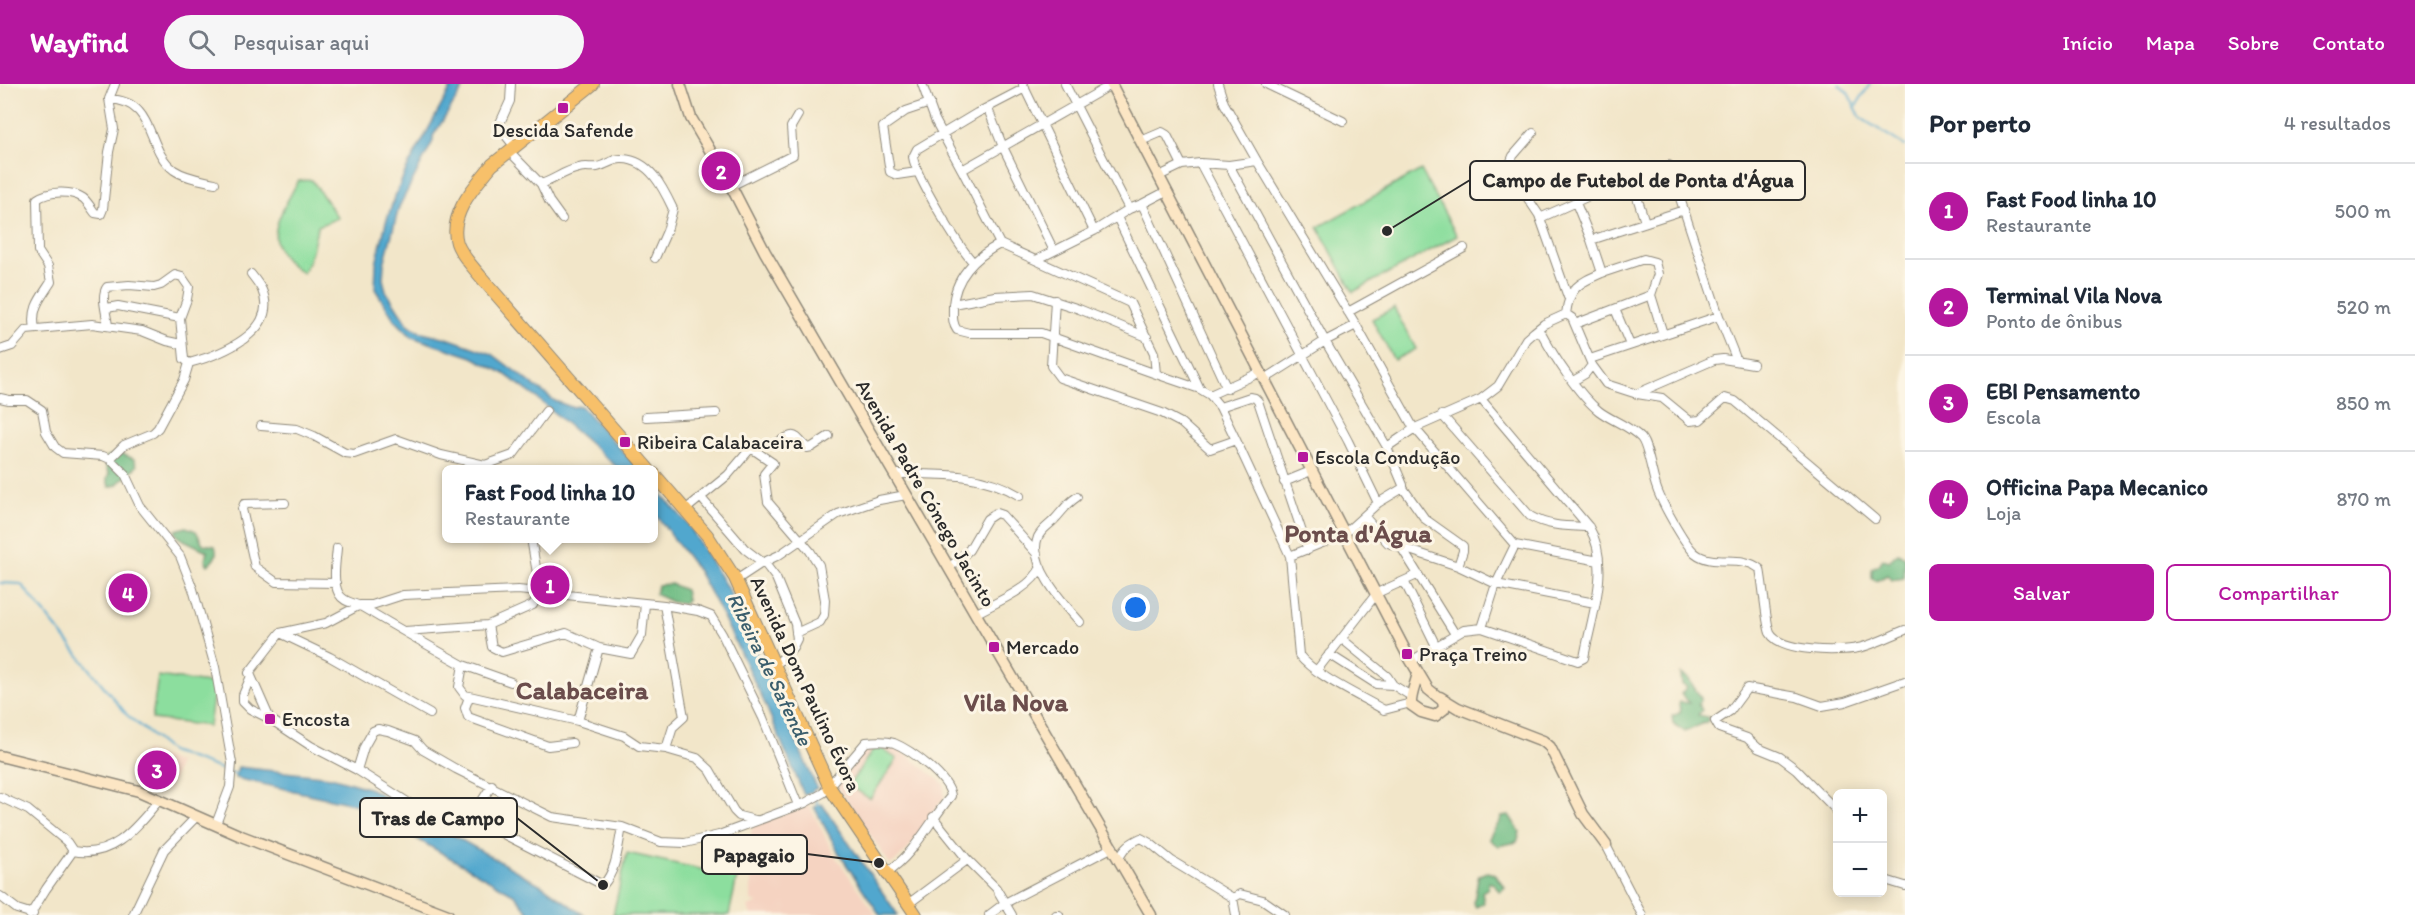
<!DOCTYPE html>
<html lang="pt">
<head>
<meta charset="utf-8">
<style>
	:root { --surface:#fff; --page:#f6f6f7; --text:#1f2937; --muted:#747a83; --line:#e0e1e3; --accent:#b5179e }
	body { margin:0; font-family:Itim,sans-serif; background:var(--page); color:var(--text) }
	.controls { position:absolute; right:18px; bottom:18px; display:grid; overflow:hidden; border-radius:9px; box-shadow:0 3px 15px #0003 }
	.controls button { width:54px; height:54px; display:grid; place-items:center; padding:0; border:0; border-bottom:2px solid var(--line); background:var(--surface); color:var(--text); font:30px sans-serif }
	.you { position:absolute; left:1136px; top:524px; width:21px; height:21px; margin:-15px; border:4px solid #fff; border-radius:50%; background:#1a73e8; box-shadow:0 0 0 9px #1a73e833 }
	.badge { display:grid; place-items:center; width:39px; height:39px; border-radius:50%; background:var(--accent); color:#fff; font-size:20px; font-weight:700 }
	.pin { position:absolute; translate:-50% -50%; border:3px solid #fff; box-shadow:0 2px 6px #0006 }
	.popup { position:absolute; left:442px; top:381px; width:216px; height:78px; box-sizing:border-box; display:grid; place-content:center; border-radius:9px; background:var(--surface); filter:drop-shadow(0 2px 4px #0005); font-size:20px; white-space:nowrap; color:var(--muted) }
	.popup b { font-size:22px; color:var(--text) }
	.popup::after { content:''; position:absolute; left:50%; top:100%; margin-left:-12px; border:12px solid transparent; border-top-color:var(--surface) }
	.list { margin:0; padding:0; list-style:none }
	h2 { display:flex; justify-content:space-between; align-items:center; height:78px; margin:0; padding:0 24px; font-size:26px }
	h2 small { font-size:20px; font-weight:400; color:var(--muted) }
	.list li { display:grid; grid-template-columns:39px 1fr auto; gap:18px; align-items:center; box-sizing:border-box; height:96px; padding:0 24px; border-top:2px solid var(--line) }
	.list b { display:block; font-size:22px; white-space:nowrap }
	.list p { margin:0; font-size:20px; white-space:nowrap; color:var(--muted) }
	.list em { font-size:20px; font-style:normal; color:var(--muted) }
	.actions { display:flex; gap:12px; padding:18px 24px }
	.actions a { flex:1; padding:14px 0; border:2px solid var(--accent); border-radius:9px; text-align:center; font-size:21px; color:var(--accent) }
	.actions .main { background:var(--accent); color:#fff }
	.icon { flex:none; width:33px; height:33px; fill:none; stroke:currentColor; stroke-width:2; stroke-linecap:round; stroke-linejoin:round }
	.map { position:relative; flex:none; width:1905px; height:831px; overflow:hidden }
	header { display:flex; align-items:center; gap:36px; box-sizing:border-box; height:84px; padding:0 30px; background:var(--accent); color:#fff }
	header strong { font-size:28px }
	nav { display:flex; gap:33px; margin-inline-start:auto; font-size:21px }
	.search { width:420px; height:54px; background:var(--page); display:flex; align-items:center; gap:15px; box-sizing:border-box; padding:0 21px; border-radius:33px; color:var(--muted); font-size:22px }
	main { display:flex }
	aside { flex:1; background:var(--surface) }
	.map>svg:first-child { display:block }
</style>
</head>
<body>
<header>
<strong>Wayfind</strong>
<div class="search"><svg class="icon" aria-label="search" viewBox="0 0 24 24"><circle cx="10" cy="10" r="6"/><path d="M15 15l6 6"/></svg>Pesquisar aqui</div>
<nav><a>Início</a><a>Mapa</a><a>Sobre</a><a>Contato</a></nav>
</header>
<main>
<div class="map">
<svg width="1905" height="831" viewBox="0 0 1905 831">
	<rect width="100%" height="100%" fill="#fcf5e5"/>
	<filter id="ink" filterUnits="userSpaceOnUse"><feTurbulence type="fractalNoise" baseFrequency=".0167" numOctaves="2"/><feDisplacementMap in="SourceGraphic" scale="12" xChannelSelector="R" yChannelSelector="G"/><feConvolveMatrix kernelMatrix="1 2 1 2 8 2 1 2 1" color-interpolation-filters="sRGB"/></filter>
	<filter id="wash" filterUnits="userSpaceOnUse"><feTurbulence type="fractalNoise" baseFrequency=".008" numOctaves="4" result="noise"/><feDisplacementMap in="SourceGraphic" scale="24" xChannelSelector="R" yChannelSelector="G"/><feGaussianBlur stdDeviation="1.35" result="paint"/><feColorMatrix in="noise" values="0 0 0 0 0 0 0 0 0 0 0 0 0 0 0 0 0 1.4 0 .05"/><feComposite in="paint" operator="in"/></filter>
	<g filter="url(#wash)">
		<rect width="100%" height="100%" fill="#f2e6c9"/>
		<path fill="#f5d3c1" d="M883,660L907,671L944,700V713L908,765L896,777L890,780L836,701L868,661Z
			M145,667L179,679L168,707L136,694Z
			M809,721L835,772L876,831H751L748,823L758,819L751,817V747L754,741Z"/>
		<path fill="#8cde9e" stroke="#5c8464" stroke-width="1.5" d="M1421,86L1457,152L1353,208L1318,143Z
			M312,96L338,134L318,142C313,159 312,174 303,189C257,161 278,135 298,97Z
			M1394,224L1416,265L1394,276L1372,235Z
			M158,592L215,600L209,642L152,635Z
			M876,661L897,675L870,715L849,701Z
			M627,769L737,793L729,831H613Z"/>
		<path fill="#71bd85" stroke="#4e7458" stroke-width="1.5" d="M120,369L134,375L137,382L116,401L109,403L107,395L109,389L106,383V373Z
			M186,443L196,447L203,460L215,462C218,471 215,475 208,481L205,476L207,467L182,455L176,450V446Z
			M1898,469L1905,473L1904,494L1892,496L1887,491L1876,497L1872,494V484L1879,481L1883,475L1889,477Z
			M671,500L685,506L687,516L684,520L672,518L655,510L658,501Z
			M1681,590L1688,594L1701,614L1698,620L1702,626L1698,631L1708,633V637L1685,648L1673,639L1672,632L1680,629L1679,618L1690,619L1681,610L1687,603L1682,601Z
			M1509,731L1520,748L1517,758L1498,762L1489,755C1492,746 1500,741 1502,732Z
			M1487,788L1494,790L1505,803L1500,808L1494,800L1488,798V804L1482,808L1484,819L1476,823L1473,818C1477,810 1476,800 1479,791Z"/>
		<path fill="#51a7ce" stroke="#3e697c" stroke-width="1.5" d="M453,0H466L433,52V57L399,123L384,180L383,195L386,207L407,239L418,247L447,254L492,270L555,317L571,323L581,322L639,385H619L537,314L503,289L472,273L412,253L394,235L375,205L376,180L386,138L395,112L406,86Z
			M654,402L688,440L729,507L817,704L804,711L765,620L723,533L698,487L654,428Z
			M238,683L331,693L371,705L543,802L584,831H531L515,811L358,721L235,694Z
			M822,720L898,831H880L840,771L814,723Z"/>
		<g fill="none" stroke-linecap="round" stroke-linejoin="round">
			<path stroke="#51a7ce" stroke-width="2" d="M1839,0L1848,9L1861,34L1905,62
				M1856,22L1870,0
				M0,499L21,500L127,631L170,667L238,691
				M811,706L819,723"/>
		</g>
	</g>
	<g filter="url(#ink)">
		<g fill="none" stroke-linecap="round" stroke-linejoin="round">
			<defs>
				<path id="street" d="M511,0L510,17L500,39L502,47L515,63
					M922,0L935,36L962,86
					M1065,0L1129,125
					M1218,0L1224,19L1257,77L1356,241L1412,341L1515,461L1599,477
					M1266,0L1343,37
					M1023,1L1094,147L1129,125L1142,120L1167,107
					M1111,1L962,86L1000,160L1130,219L1154,269L1156,290L1200,305L1210,311L1261,288
					M109,15C157,17 145,65 174,86C186,94 202,96 215,99
					M988,25L1003,63L1054,167
					M1533,49L1513,72L1508,85L1539,131L1568,213
					M1141,57L1162,48L1167,51L1182,81
					M509,67L541,100C554,96 566,86 579,84C585,82 591,84 597,83C607,81 613,74 623,75C650,76 663,104 673,125L667,147L655,174
					M1229,81L1257,77
					M917,88L897,91L890,88L883,43L906,27L930,19
					M1159,92L1182,81L1200,79
					M1631,94L1645,138
					M541,100L549,117L562,135
					M731,102L793,71L791,43L798,31
					M1576,119L1591,156
					M1142,120L1227,305
					M1117,133L1200,305
					M1540,134L1618,99L1669,81L1719,232L1590,275
					M1000,160C975,173 954,194 953,223C953,232 952,239 957,246L969,249H1041L1156,290
					M1036,176L1094,147
					M973,178C958,162 916,93 913,73L917,65L977,29L1025,4
					M1602,189L1644,175L1655,178L1658,190L1651,211L1663,250
					M1055,216L1051,282L1060,294L1162,329L1181,339L1210,365L1236,356
					M953,220L995,212L1033,210L1079,225L1147,253
					M107,224L118,222L180,234
					M1615,225L1630,261
					M1348,228L1464,164
					M1566,230C1569,203 1579,199 1602,189L1591,156L1684,126
					M1719,232L1737,277
					M1575,240L1651,211
					M108,242C107,230 100,212 107,203L129,201L154,203L161,201L175,191L182,193L189,203L187,215L180,234L184,275L189,279C219,271 280,248 262,206C259,200 255,195 251,190
					M35,245C31,224 40,215 51,198L48,182L38,167L37,115C49,107 71,106 83,114C88,118 91,124 95,129L101,130L103,125L109,68L114,45L109,15L115,0
					M1534,248L1544,240L1566,230L1572,234L1592,281L1606,300L1637,310L1662,314L1690,337L1700,336L1725,314L1735,317L1875,435
					M0,266L12,262L26,246L92,240L142,247L167,257L181,260
					M1265,295L1325,257L1229,81L1200,79L1348,357L1378,419
					M1573,297L1585,290L1592,281
					M1638,309L1714,276L1723,275L1753,280
					M1210,311L1220,323L1236,356L1290,472L1299,571C1314,591 1360,612 1384,626L1411,619
					M0,314L9,316H27L42,326L46,348L55,363L63,369L103,372L110,375L125,390L140,422L180,472L193,505L215,583L232,679L230,703L216,740
					M1220,323L1250,313L1255,314L1258,317L1308,466
					M1442,331L1530,432C1549,443 1568,442 1589,443
					M646,333L716,329
					M261,342L297,345L314,352L345,369L354,370L396,355L441,371L485,381L513,371L546,327
					M778,358C796,348 793,350 807,364L812,363L829,352
					M1387,363L1415,344L1481,315L1498,302L1526,255L1534,248L1542,250C1554,273 1579,311 1599,327C1612,337 1630,342 1641,354C1648,362 1652,391 1656,402C1660,416 1685,461 1695,469C1714,484 1741,469 1760,485C1763,499 1766,539 1770,549C1780,568 1839,568 1858,564C1873,561 1890,552 1905,546
					M110,375L124,361L153,349L158,344L184,296L189,279
					M895,390C939,390 981,388 1020,412
					M1284,398L1311,387
					M1403,404L1425,435L1463,462V467L1458,482
					M1077,413C1065,421 1063,427 1054,436C1048,442 1042,445 1038,453C1027,480 1064,520 1080,538
					M702,415L745,465L766,481L776,494L795,540L797,555L793,563L775,582
					M285,419L244,420L242,425L255,483L276,498L336,499
					M685,426L728,391L751,364L773,379L764,390L768,418L810,467L819,481L825,516L824,531L820,538L796,549
					M1364,432L1388,459L1458,482L1496,500L1595,519
					M1401,463L1455,550
					M337,464C336,477 332,498 339,510C344,519 354,518 362,523C396,543 429,562 463,581L459,603L465,611L578,637L624,652L639,662L666,665L697,674L710,686L734,727L739,732L755,736
					M1290,472L1344,450L1378,419L1403,404V401L1387,363L1325,257L1356,241
					M949,484L969,466L987,435L996,429L1002,431L1037,470
					M736,496L762,479L779,471L838,430L879,416L906,411
					M1404,497L1436,562
					M664,521L684,633L673,643L666,665
					M975,530C996,518 1031,505 1041,483
					M488,541L533,521L540,507L531,454
					M1482,544L1496,500L1515,461
					M405,547L488,541L492,563L502,568L566,549L599,564L631,570L642,551L645,520
					M282,550L330,573L430,630
					M1342,555L1387,592L1393,601
					M1329,570L1376,600L1393,601L1411,612
					M1411,577L1464,546L1482,544L1578,577L1584,574C1591,533 1612,482 1589,443L1481,315
					M463,581L511,598
					M1317,586L1377,509L1417,491
					M251,592L270,635
					M469,613L465,624L468,633L548,662L572,659
					M578,637L599,564
					M357,686L364,663L373,647L378,645L388,647L415,657L423,666L456,685L552,733L622,743L661,758L685,759L719,751L805,719L823,709L866,658C875,657 885,656 894,659C911,666 949,694 951,712C929,738 915,770 886,789
					M492,701L464,745L458,748L453,747L357,686L311,662L270,635L250,625L243,618V611L251,592L249,589L280,549L326,539L360,521H372L403,511L518,506L664,521L698,527L711,532L722,550L763,634L798,721
					M0,713L28,726L67,758L73,767
					M1838,728L1796,685L1780,673L1758,664L1747,654L1719,644L1715,637L1730,627L1747,604L1797,613L1822,622L1845,618L1905,597
					M933,733L966,774L996,804L1012,831
					M472,734L603,801C617,786 618,762 622,743
					M1606,761L1642,831
					M1119,774C1125,763 1130,759 1141,754L1150,759L1172,777L1233,814L1236,831
					M1882,795L1905,802
					M0,812L17,825L33,830
					M1233,814L1240,810L1263,816L1285,831
					M908,820L967,776
					M30,831L46,805L73,767C114,775 137,742 160,715
					M133,831L164,766L196,733
					M989,831L1005,819L1113,763
					M1056,831H1059"/>
				<path id="secondary" d="M680,0L691,34L731,102L765,168L1151,831
					M1111,0L1407,570L1428,605L1443,617L1444,625L1435,632L1421,628L1411,621C1410,611 1416,600 1418,589
					M1440,613L1458,624L1543,657L1550,663L1583,730L1606,761
					M0,672L139,707L241,752L448,831"/>
				<path id="primary" d="M593,0L492,81C476,101 448,130 457,159C461,171 473,183 481,193L649,386
					M654,390L707,451L735,494L830,704L916,831"/>
			</defs>
			<use href="#street" stroke="#8e887a" stroke-width="10"/>
			<use href="#secondary" stroke="#8e887a" stroke-width="13"/>
			<use href="#primary" stroke="#8e887a" stroke-width="14"/>
			<use href="#street" stroke="#fff" stroke-width="8"/>
			<use href="#secondary" stroke="#fce6c4" stroke-width="10"/>
			<use href="#primary" stroke="#f7c06b" stroke-width="12"/>
		</g>
	</g>
	<g fill="#b5179e" stroke="#fcf5e5" stroke-width="2">
		<rect x="557" y="18" width="12" height="12" rx="3"/>
		<rect x="619" y="352" width="12" height="12" rx="3"/>
		<rect x="1297" y="367" width="12" height="12" rx="3"/>
		<rect x="988" y="557" width="12" height="12" rx="3"/>
		<rect x="1401" y="564" width="12" height="12" rx="3"/>
		<rect x="264" y="629" width="12" height="12" rx="3"/>
	</g>
	<g text-anchor="middle" dominant-baseline="central" stroke-width="6" stroke-linejoin="round" paint-order="stroke">
		<g font-size="20" fill="#2b2b2b" stroke="#fcf5e5" text-anchor="start">
			<text x="563" y="46" text-anchor="middle">Descida Safende</text>
			<text x="637" y="358">Ribeira Calabaceira</text>
			<text x="1315" y="373">Escola Condução</text>
			<text x="1006" y="563">Mercado</text>
			<text x="1419" y="570">Praça Treino</text>
			<text x="282" y="635">Encosta</text>
		</g>
		<g font-size="20" fill="#2b2b2b" stroke="#fcf5e5">
			<text transform="translate(926 409) rotate(60)">Avenida Padre Cónego Jacinto</text>
			<text transform="translate(806 600) rotate(65)">Avenida Dom Paulino Évora</text>
		</g>
		<g font-size="21" font-style="italic" fill="#3a5d6c" stroke="#fcf5e5">
			<text transform="translate(770 585) rotate(64)">Ribeira de Safende</text>
		</g>
		<g font-size="26" font-weight="bold" fill="#6b4d4c" stroke="#fcf5e5">
			<text x="1358" y="449">Ponta d'Água</text>
			<text x="582" y="606">Calabaceira</text>
			<text x="1016" y="618">Vila Nova</text>
		</g>
	</g>
	<path fill="none" stroke="#2b2b2b" stroke-width="2" d="M1387 147L1470 96M603 801L517 734M879 779L807 770"/>
	<g fill="#2b2b2b" stroke="#fcf5e5" stroke-width="2">
		<circle cx="1387" cy="147" r="6"/>
		<circle cx="603" cy="801" r="6"/>
		<circle cx="879" cy="779" r="6"/>
	</g>
	<g fill="#fcf5e5" stroke="#2b2b2b" stroke-width="2">
		<rect x="1470" y="77" width="335" height="39" rx="6"/>
		<rect x="360" y="714" width="157" height="39" rx="6"/>
		<rect x="702" y="751" width="105" height="39" rx="6"/>
	</g>
	<g font-size="21" text-anchor="middle" font-weight="bold" fill="#2b2b2b">
		<text x="1638" y="103">Campo de Futebol de Ponta d'Água</text>
		<text x="438" y="741">Tras de Campo</text>
		<text x="754" y="778">Papagaio</text>
	</g>
</svg>
<div class="controls">
<button>+</button>
<button>−</button>
</div>
<div class="you"></div>
<div class="pin badge" style="left:550px;top:501px">1</div>
<div class="popup"><b>Fast Food linha 10</b>Restaurante</div>
<div class="pin badge" style="left:721px;top:87px">2</div>
<div class="pin badge" style="left:157px;top:686px">3</div>
<div class="pin badge" style="left:128px;top:509px">4</div>
</div>
<aside>
<h2>Por perto<small>4 resultados</small></h2>
<ul class="list">
<li><span class="badge">1</span><div><b>Fast Food linha 10</b><p>Restaurante</p></div><em>500 m</em></li>
<li><span class="badge">2</span><div><b>Terminal Vila Nova</b><p>Ponto de ônibus</p></div><em>520 m</em></li>
<li><span class="badge">3</span><div><b>EBI Pensamento</b><p>Escola</p></div><em>850 m</em></li>
<li><span class="badge">4</span><div><b>Officina Papa Mecanico</b><p>Loja</p></div><em>870 m</em></li>
</ul>
<div class="actions"><a class="main">Salvar</a><a>Compartilhar</a></div>
</aside>
</main>
</body>
</html>
